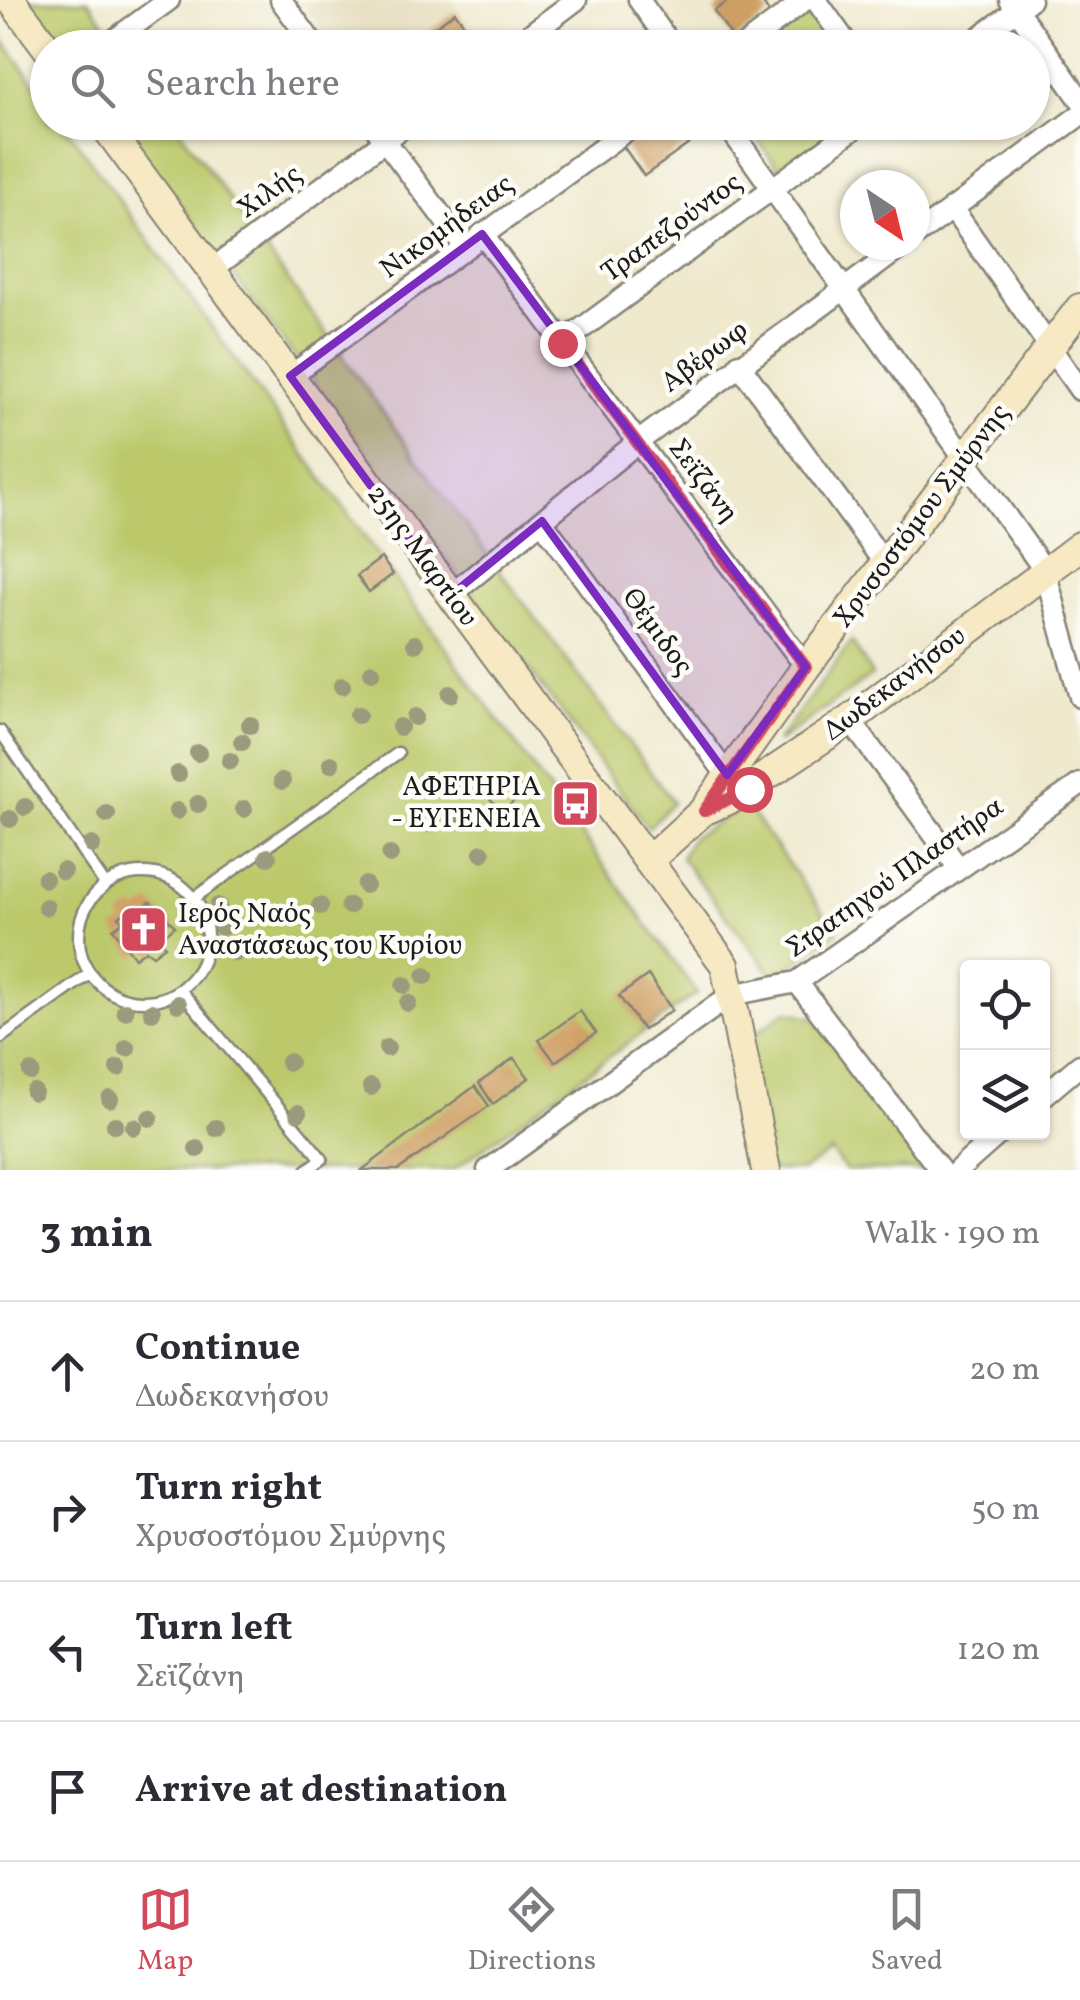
<!DOCTYPE html>
<html lang="en">
<head>
<meta charset="utf-8">
<style>
	:root { --surface:#fff; --page:#f7f7f7; --text:#2b2b33; --muted:#7c7c81; --line:#e1e1e2; --accent:#d1495b }
	body { margin:0; font-family:Vollkorn,serif; background:var(--page); color:var(--text) }
	.controls { position:absolute; right:30px; bottom:30px; display:grid; overflow:hidden; border-radius:10px; box-shadow:0 2px 8px #0004 }
	.controls button { width:90px; height:90px; display:grid; place-items:center; padding:0; border:0; border-bottom:2px solid var(--line); background:var(--surface); color:var(--text); font:50px sans-serif }
	.compass { position:absolute; left:840px; top:170px; width:90px; height:90px; border-radius:50%; background:var(--surface); box-shadow:0 2px 8px #0004; rotate:145deg }
	.stop { position:absolute; width:30px; height:30px; margin:-22px; border:8px solid #d1495b; border-radius:50%; background:#fff }
	.stop.end { background:#d1495b; border-color:#fff; box-shadow:0 2px 10px #0008 }
	.list { margin:0; padding:0; list-style:none }
	h2 { display:flex; justify-content:space-between; align-items:center; height:130px; margin:0; padding:0 40px; font-size:42px }
	h2 small { font-size:32px; font-weight:400; color:var(--muted) }
	.list li { display:grid; grid-template-columns:65px 1fr auto; gap:30px; align-items:center; box-sizing:border-box; height:140px; padding:0 40px; border-top:2px solid var(--line) }
	.list b { display:block; font-size:38px; white-space:nowrap }
	.list p { margin:0; font-size:32px; white-space:nowrap; color:var(--muted) }
	.list em { font-size:32px; font-style:normal; color:var(--muted) }
	.icon { flex:none; width:55px; height:55px; fill:none; stroke:currentColor; stroke-width:2; stroke-linecap:round; stroke-linejoin:round }
	.map { position:relative; flex:none; width:1080px; height:1170px; overflow:hidden }
	.search { position:absolute; background:var(--surface); box-shadow:0 2px 8px #0004; left:30px; right:30px; top:30px; height:110px; display:flex; align-items:center; gap:25px; box-sizing:border-box; padding:0 35px; border-radius:55px; color:var(--muted); font-size:38px }
	.sheet { height:690px; background:var(--surface) }
	nav { display:flex; justify-content:space-around; align-items:center; box-sizing:border-box; height:140px; border-top:2px solid var(--line); background:var(--surface); font-size:28px; color:var(--muted) }
	nav a { display:grid; justify-items:center; gap:5px }
	nav .on { color:var(--accent) }
	.map>svg:first-child { display:block }
</style>
</head>
<body>
<div class="map">
<svg width="1080" height="1170" viewBox="0 0 1080 1170">
	<rect width="100%" height="100%" fill="#fdfcf7"/>
	<filter id="ink" filterUnits="userSpaceOnUse"><feTurbulence type="fractalNoise" baseFrequency=".01" numOctaves="2"/><feDisplacementMap in="SourceGraphic" scale="20" xChannelSelector="R" yChannelSelector="G"/><feConvolveMatrix kernelMatrix="1 2 1 2 8 2 1 2 1" color-interpolation-filters="sRGB"/></filter>
	<filter id="wash" filterUnits="userSpaceOnUse"><feTurbulence type="fractalNoise" baseFrequency=".0048" numOctaves="4" result="noise"/><feDisplacementMap in="SourceGraphic" scale="40" xChannelSelector="R" yChannelSelector="G"/><feGaussianBlur stdDeviation="2.25" result="paint"/><feColorMatrix in="noise" values="0 0 0 0 0 0 0 0 0 0 0 0 0 0 0 0 0 1.4 0 .05"/><feComposite in="paint" operator="in"/></filter>
	<g filter="url(#wash)">
		<rect width="100%" height="100%" fill="#efe9ce"/>
		<path fill="#e4dbba" d="M312,0H451L484,47H335L306,8Z"/>
		<path fill="#bbc96b" stroke="#6c7244" stroke-width="2.5" d="M27,0H88L122,47H63Z
			M806,13L832,47H758Z
			M0,36L47,101L48,122L63,123L697,993L453,1170H0Z
			M119,123H175L429,476L673,802L648,828Z
			M745,123H850L783,175Z
			M852,641L872,675L776,743Z
			M746,805L838,933L774,977L681,858L691,838Z
			M786,1011L814,1018L927,1170H846L830,1151L803,1170H765L743,1042Z"/>
		<g id="blocks">
			<path fill="#ce9e62" d="M730,0H761L770,14L734,40L714,11Z
				M455,12L477,42L470,48H406Z
				M649,122H706L710,129L644,176L621,143Z
				M381,558L393,574L369,592L357,576Z
				M515,781L520,794L508,807L497,808L490,798L494,789Z
				M150,902L175,926L160,939L165,946L153,955L146,950L135,958L113,929L123,922L119,917L134,906L138,911Z
				M648,975L672,1010L643,1030L619,996Z
				M580,1011L596,1033L555,1062L539,1040Z
				M514,1058L529,1078L493,1104L479,1083Z
				M475,1086L489,1106L398,1170H362Z"/>
		</g>
	</g>
	<g filter="url(#ink)">
		<use href="#blocks" fill-opacity="0" stroke="#868275" stroke-width="2.5"/>
		<g fill="none" stroke-linecap="round" stroke-linejoin="round">
			<defs>
				<path id="lane" d="M0,731L105,884
					M79 937a64 64 0 1 1 128 0a64 64 0 1 1-128 0Z
					M194,898L398,753
					M180,990L322,1159L307,1170
					M0,1038L89,974"/>
				<path id="street" d="M281,0L316,48
					M639,0L673,48
					M816,0L850,48
					M1010,0L1080,99
					M103,48L169,0
					M512,48L576,0
					M741,48L805,0
					M965,48L1030,0
					M371,122L465,247
					M725,122L1045,571L1080,697
					M952,208L1080,390
					M482,234L806,667
					M915,236L1080,115
					M211,270L410,122
					M562,343L863,122
					M739,364L886,565
					M290,376L638,122
					M542,521L727,775
					M451,595L639,441L904,245
					M850,720L958,867
					M797,982L940,1170
					M1042,1097L1080,1065
					M488,1170L731,995L797,982L1080,784
					M958,1170L1001,1132"/>
				<path id="secondary" d="M11,0L48,49
					M102,122L725,965L766,1170
					M703,811L733,798L850,720L1080,546
					M648,861L703,811L806,667L1080,308"/>
			</defs>
			<use href="#lane" stroke="#868275" stroke-width="15"/>
			<use href="#street" stroke="#868275" stroke-width="25"/>
			<use href="#secondary" stroke="#868275" stroke-width="32"/>
			<use href="#lane" stroke="#fff" stroke-width="10"/>
			<use href="#street" stroke="#fff" stroke-width="20"/>
			<use href="#secondary" stroke="#f7e9c3" stroke-width="28"/>
		</g>
		<g fill="#9a9a7c">
			<circle cx="415" cy="644" r="9"/>
			<circle cx="372" cy="672" r="9"/>
			<circle cx="342" cy="686" r="9"/>
			<circle cx="450" cy="694" r="9"/>
			<circle cx="358" cy="715" r="9"/>
			<circle cx="415" cy="717" r="9"/>
			<circle cx="250" cy="725" r="9"/>
			<circle cx="400" cy="727" r="9"/>
			<circle cx="242" cy="742" r="9"/>
			<circle cx="198" cy="753" r="9"/>
			<circle cx="230" cy="761" r="9"/>
			<circle cx="331" cy="764" r="9"/>
			<circle cx="178" cy="774" r="9"/>
			<circle cx="282" cy="781" r="9"/>
			<circle cx="198" cy="804" r="9"/>
			<circle cx="25" cy="807" r="9"/>
			<circle cx="244" cy="809" r="9"/>
			<circle cx="177" cy="811" r="9"/>
			<circle cx="107" cy="814" r="9"/>
			<circle cx="10" cy="819" r="9"/>
			<circle cx="459" cy="820" r="9"/>
			<circle cx="431" cy="824" r="9"/>
			<circle cx="92" cy="845" r="9"/>
			<circle cx="482" cy="853" r="9"/>
			<circle cx="390" cy="855" r="9"/>
			<circle cx="268" cy="857" r="9"/>
			<circle cx="63" cy="871" r="9"/>
			<circle cx="45" cy="879" r="9"/>
			<circle cx="365" cy="885" r="9"/>
			<circle cx="218" cy="906" r="9"/>
			<circle cx="320" cy="906" r="9"/>
			<circle cx="349" cy="906" r="9"/>
			<circle cx="46" cy="907" r="9"/>
			<circle cx="222" cy="927" r="9"/>
			<circle cx="392" cy="946" r="9"/>
			<circle cx="363" cy="949" r="9"/>
			<circle cx="236" cy="953" r="9"/>
			<circle cx="425" cy="976" r="9"/>
			<circle cx="404" cy="985" r="9"/>
			<circle cx="408" cy="1003" r="9"/>
			<circle cx="178" cy="1004" r="9"/>
			<circle cx="125" cy="1011" r="9"/>
			<circle cx="152" cy="1012" r="9"/>
			<circle cx="127" cy="1048" r="9"/>
			<circle cx="387" cy="1048" r="9"/>
			<circle cx="289" cy="1062" r="9"/>
			<circle cx="118" cy="1068" r="9"/>
			<circle cx="31" cy="1072" r="9"/>
			<circle cx="371" cy="1087" r="9"/>
			<circle cx="34" cy="1092" r="9"/>
			<circle cx="110" cy="1099" r="9"/>
			<circle cx="298" cy="1113" r="9"/>
			<circle cx="150" cy="1118" r="9"/>
			<circle cx="115" cy="1125" r="9"/>
			<circle cx="134" cy="1127" r="9"/>
			<circle cx="216" cy="1128" r="9"/>
			<circle cx="197" cy="1149" r="9"/>
		</g>
	</g>
	<g fill="none" stroke-linecap="round" stroke-linejoin="round" filter="url(#ink)">
		<path stroke="#d1495b" stroke-width="12" d="M562,343L806,667L704,811L749,789"/>
	</g>
	<path fill="#7b2cbf" fill-opacity="0.2" stroke="#7b2cbf" stroke-width="8" stroke-linejoin="round" d="M482,234L806,667L727,775L542,521L451,595L290,376Z"/>
	<defs>
		<symbol id="bus-square" viewBox="-11 -11 22 22"><rect x="-9" y="-9" width="18" height="18" rx="4" fill="#d1495b" stroke="#fdfcf7"/><path d="M-5-6H5V4H4V6H2V4H-2V6H-4V4H-5ZM-3.5-4V0h7V-4ZM-3.5 1.2v1.5H-2V1.2ZM2 1.2v1.5H3.5V1.2Z" fill="#fff"/></symbol>
		<symbol id="church-square" viewBox="-11 -11 22 22"><rect x="-9" y="-9" width="18" height="18" rx="4" fill="#d1495b" stroke="#fdfcf7"/><path d="M-1.2-6h2.4v3.5h3.3v2.4h-3.3V6h-2.4V-.1h-3.3v-2.4h3.3Z" fill="#fff"/></symbol>
	</defs>
	<g fill-rule="evenodd">
		<use href="#bus-square" x="548" y="776" width="55" height="55"/>
		<use href="#church-square" x="116" y="902" width="55" height="55"/>
	</g>
	<g text-anchor="middle" dominant-baseline="central" stroke-width="9" stroke-linejoin="round" paint-order="stroke">
		<g font-size="28" fill="#1c1c1c" stroke="#fdfcf7">
			<text transform="translate(270 192) rotate(-36)">Χιλής</text>
			<text transform="translate(447 227) rotate(-36)">Νικομήδειας</text>
			<text transform="translate(672 228) rotate(-36)">Τραπεζούντος</text>
			<text transform="translate(705 357) rotate(-37)">Αβέρωφ</text>
			<text transform="translate(703 481) rotate(53)">Σεϊζάνη</text>
			<text transform="translate(922 516) rotate(-53)">Χρυσοστόμου Σμύρνης</text>
			<text transform="translate(422 556) rotate(54)">25ης Μαρτίου</text>
			<text transform="translate(657 632) rotate(54)">Θέμιδος</text>
			<text transform="translate(895 684) rotate(-37)">Δωδεκανήσου</text>
			<text transform="translate(895 878) rotate(-35)">Στρατηγού Πλαστήρα</text>
		</g>
		<g font-size="28" fill="#1c1c1c" stroke="#fdfcf7" text-anchor="end">
			<text x="541" y="787">ΑΦΕΤΗΡΙΑ<tspan x="541" dy="32">- ΕΥΓΕΝΕΙΑ</tspan></text>
			<text x="178" y="914" text-anchor="start">Ιερός Ναός<tspan x="178" dy="32">Αναστάσεως του Κυρίου</tspan></text>
		</g>
	</g>
</svg>
<div class="controls">
<button><svg class="icon" aria-label="locate" viewBox="0 0 24 24"><circle cx="12" cy="12" r="6"/><path d="M12 2v4M12 18v4M2 12h4M18 12h4"/></svg></button>
<button><svg class="icon" aria-label="layers" viewBox="0 0 24 24"><path d="M12 4l9 5-9 5-9-5zM3 14l9 5 9-5"/></svg></button>
</div>
<svg class="compass" viewBox="-18 -18 36 36"><path d="M0-13l5 13h-10z" fill="#e53935"/><path d="M0 13l5-13h-10z" fill="#7c7c81"/></svg>
<div class="stop" style="left:749px;top:789px"></div>
<div class="stop end" style="left:562px;top:343px"></div>
<div class="search"><svg class="icon" aria-label="search" viewBox="0 0 24 24"><circle cx="10" cy="10" r="6"/><path d="M15 15l6 6"/></svg>Search here</div>
</div>
<section class="sheet">
<h2>3 min<small>Walk · 190 m</small></h2>
<ul class="list">
<li><svg class="icon" aria-label="ahead" viewBox="0 0 24 24"><path d="M12 20V5M6 11l6-6 6 6"/></svg><div><b>Continue</b><p>Δωδεκανήσου</p></div><em>20 m</em></li>
<li><svg class="icon" aria-label="right" viewBox="0 0 24 24"><path d="M7 20v-9h11M14 6l5 5-5 5"/></svg><div><b>Turn right</b><p>Χρυσοστόμου Σμύρνης</p></div><em>50 m</em></li>
<li><svg class="icon" aria-label="left" viewBox="0 0 24 24"><path d="M17 20v-9H6M10 6l-5 5 5 5"/></svg><div><b>Turn left</b><p>Σεϊζάνη</p></div><em>120 m</em></li>
<li><svg class="icon" aria-label="arrive" viewBox="0 0 24 24"><path d="M6 21V4h12l-3 4 3 4H6"/></svg><div><b>Arrive at destination</b></div></li>
</ul>
</section>
<nav>
<a class="on"><svg class="icon" aria-label="map" viewBox="0 0 24 24"><path d="M3 6l6-2 6 2 6-2v14l-6 2-6-2-6 2zM9 4v14M15 6v14"/></svg>Map</a>
<a><svg class="icon" aria-label="directions" viewBox="0 0 24 24"><path d="M12 3l9 9-9 9-9-9zM9 14v-3h6M13 9l2 2-2 2"/></svg>Directions</a>
<a><svg class="icon" aria-label="saved" viewBox="0 0 24 24"><path d="M7 4h10v16l-5-4-5 4z"/></svg>Saved</a>
</nav>
</body>
</html>
